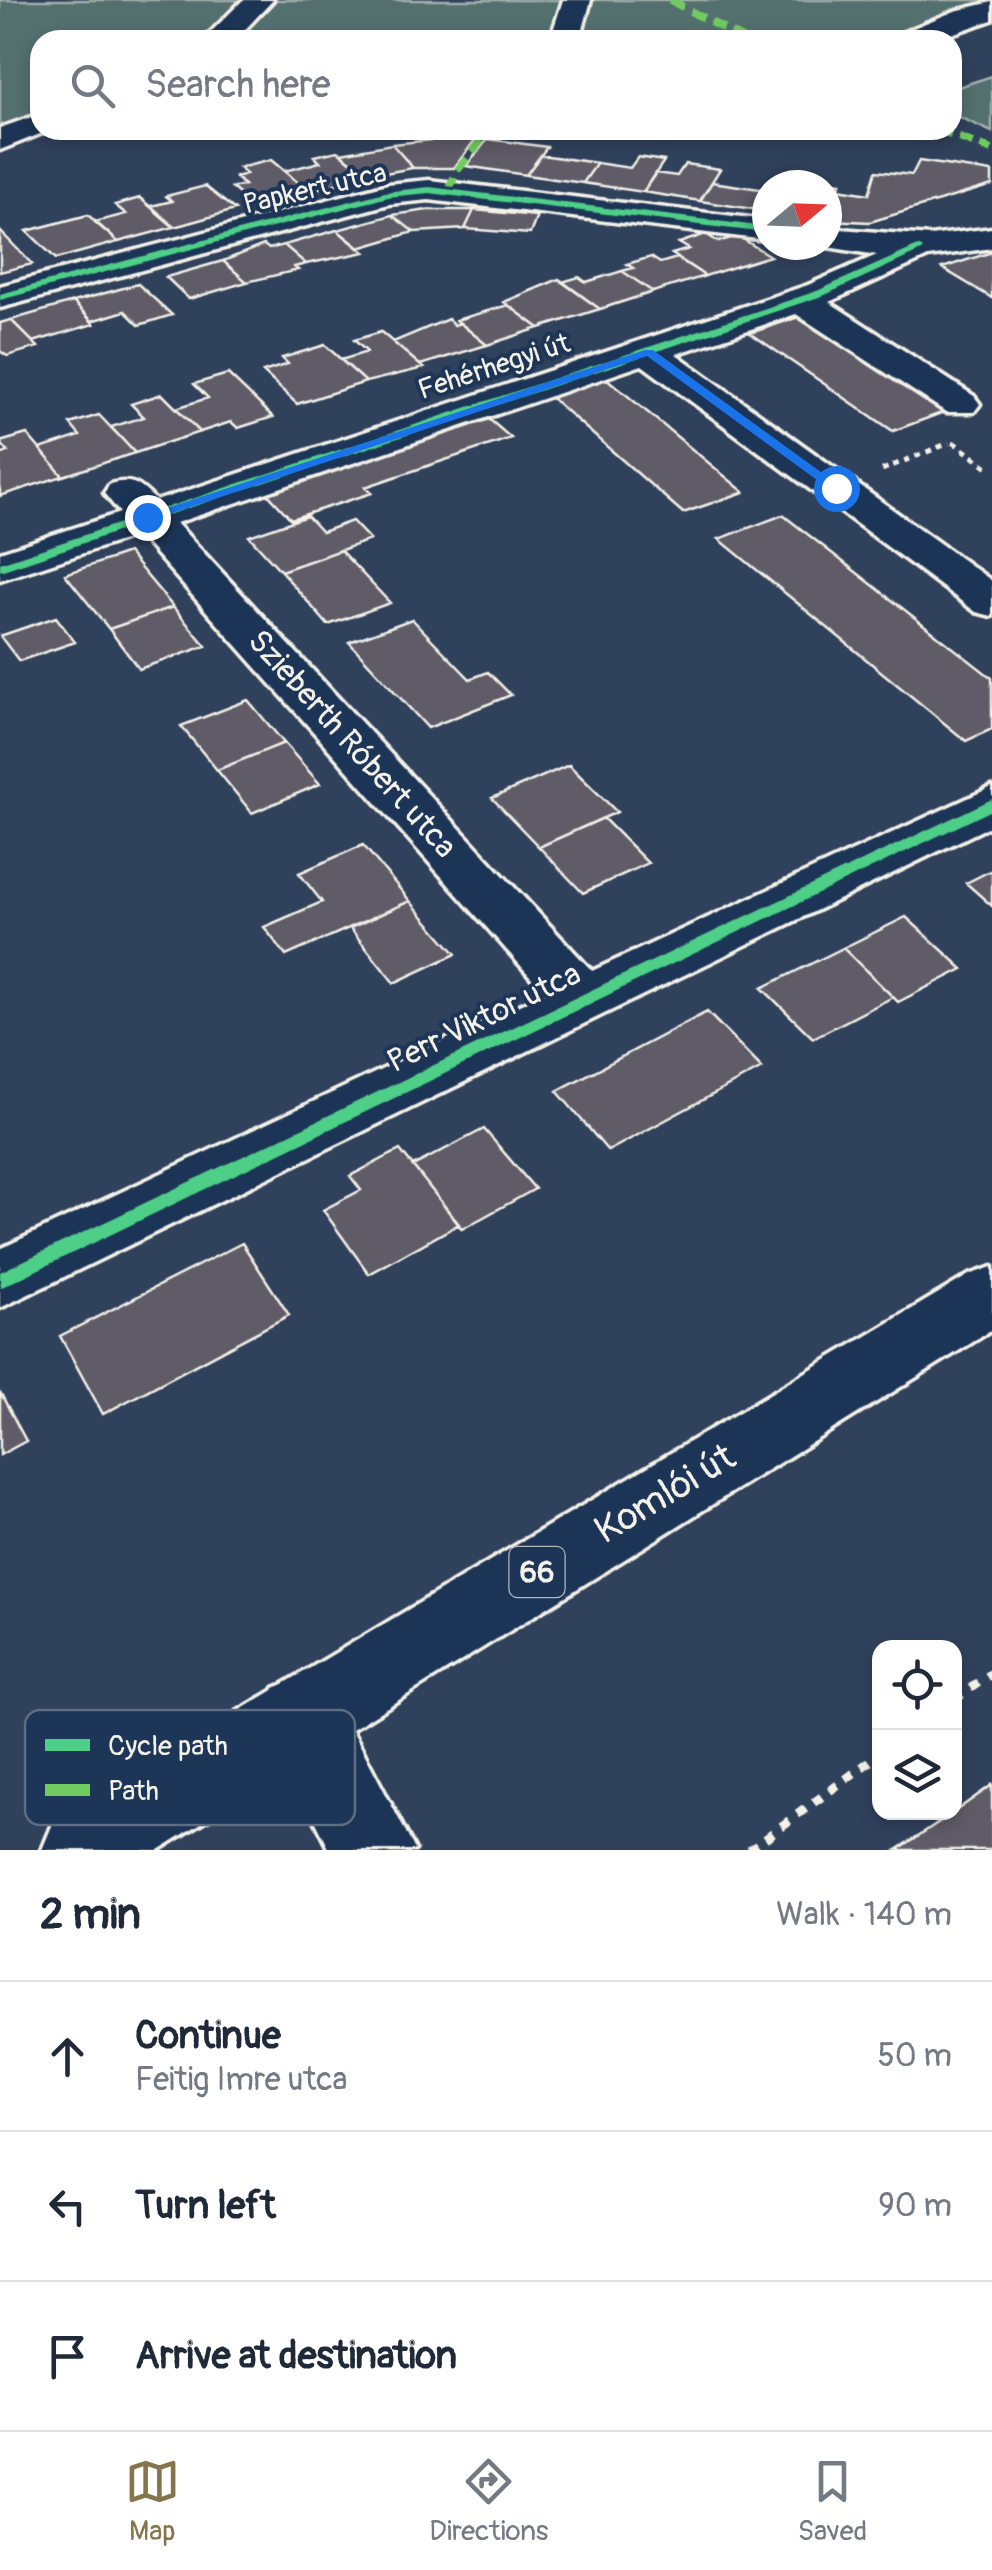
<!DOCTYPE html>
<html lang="en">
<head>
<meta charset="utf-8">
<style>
	:root { --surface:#fff; --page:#f6f6f7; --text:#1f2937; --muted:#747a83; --line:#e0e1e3; --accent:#84754c }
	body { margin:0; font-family:Pangolin,sans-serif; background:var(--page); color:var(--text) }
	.controls { position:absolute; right:30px; bottom:30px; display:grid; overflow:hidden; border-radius:20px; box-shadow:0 5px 15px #0003 }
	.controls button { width:90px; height:90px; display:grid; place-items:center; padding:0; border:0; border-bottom:2px solid var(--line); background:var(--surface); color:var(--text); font:50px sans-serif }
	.compass { position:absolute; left:752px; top:170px; width:90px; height:90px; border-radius:50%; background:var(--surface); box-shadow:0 5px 15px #0003; rotate:71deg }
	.stop { position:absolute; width:30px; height:30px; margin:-22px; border:8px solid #1a73e8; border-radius:50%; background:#fff }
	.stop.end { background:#1a73e8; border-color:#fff; box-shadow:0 2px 10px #0008 }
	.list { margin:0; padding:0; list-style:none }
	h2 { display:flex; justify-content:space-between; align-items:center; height:130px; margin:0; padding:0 40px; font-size:42px }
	h2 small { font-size:32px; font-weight:400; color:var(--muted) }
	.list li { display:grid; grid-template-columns:65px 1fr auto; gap:30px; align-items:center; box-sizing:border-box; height:150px; padding:0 40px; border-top:2px solid var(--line) }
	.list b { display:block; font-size:38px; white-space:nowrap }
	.list p { margin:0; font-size:32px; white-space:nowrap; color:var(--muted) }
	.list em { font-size:32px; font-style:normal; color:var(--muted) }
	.icon { flex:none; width:55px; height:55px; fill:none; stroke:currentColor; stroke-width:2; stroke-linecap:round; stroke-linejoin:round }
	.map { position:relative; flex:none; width:992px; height:1850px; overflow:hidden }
	.search { position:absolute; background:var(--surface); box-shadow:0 5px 15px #0003; left:30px; right:30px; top:30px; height:110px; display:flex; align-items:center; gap:25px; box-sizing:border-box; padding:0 35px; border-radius:30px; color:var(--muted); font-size:38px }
	.sheet { height:580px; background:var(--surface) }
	nav { display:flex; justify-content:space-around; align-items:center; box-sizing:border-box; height:140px; border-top:2px solid var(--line); background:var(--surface); font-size:28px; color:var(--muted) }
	nav a { display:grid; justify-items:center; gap:5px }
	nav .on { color:var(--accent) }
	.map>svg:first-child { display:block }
</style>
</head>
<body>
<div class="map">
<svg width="992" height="1850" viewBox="0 0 992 1850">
	<rect width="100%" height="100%" fill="#30415c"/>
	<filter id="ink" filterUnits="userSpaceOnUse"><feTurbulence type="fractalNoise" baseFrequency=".01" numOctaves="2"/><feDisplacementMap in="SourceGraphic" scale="20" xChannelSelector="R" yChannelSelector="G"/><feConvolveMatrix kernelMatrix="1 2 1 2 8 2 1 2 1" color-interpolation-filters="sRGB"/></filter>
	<g filter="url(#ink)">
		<path fill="#53706e" stroke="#a4b0ab" stroke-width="2.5" d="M0,0H992L878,40H40V128L0,140Z
			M992,76V132L952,114V89Z"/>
		<path fill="#5e5c68" stroke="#f4f1e8" stroke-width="2.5" d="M460,130L481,132L454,168H413L392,144L451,138Z
			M488,139L547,147L526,175L466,166Z
			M392,144L413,168L369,176L341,153Z
			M338,151L369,176L308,191L284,171L320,162L314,156Z
			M541,155L597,163L583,183L526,175Z
			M638,157L664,161L643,192L583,183L597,163L630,168Z
			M271,160L308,191L252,205L232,188L244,185L235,177L246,174L239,168Z
			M919,161L992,172V185L870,222L827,220L838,189L869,194L876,171L912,175Z
			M685,164L720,169L700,201L643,192L655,173L677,176Z
			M798,177L841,183L827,212V185H793Z
			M712,182L767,190V194L759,210L700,201Z
			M205,186L235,210L174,227L151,206L172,201L166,196Z
			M140,198L174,227L118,242L95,222L126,214L115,205Z
			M428,210H474L465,229L414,232L392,215Z
			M474,210L537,216L530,234L465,229Z
			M88,215L118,242L56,259L27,231Z
			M392,215L414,232L359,248L337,230Z
			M337,230L365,252L306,264L284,245Z
			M0,231L32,264L0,272Z
			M706,234L718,242L738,236L770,256L705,276L672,254L689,249L679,243Z
			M264,245L269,249L284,245L306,264L294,267L298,270L247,282L223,261Z
			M992,252V298L942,268Z
			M651,257L660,263L677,258L705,276L653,292L622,271L633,268L627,264Z
			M223,261L247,282L189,299L166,277Z
			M622,271L653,292L600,309L562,282L579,277L586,282Z
			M559,279L600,309L539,328L504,302Z
			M138,284L172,315L139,325L125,311L92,321L73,302Z
			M73,302L94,324L33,342L11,320Z
			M508,305L539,328L487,345L456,320Z
			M802,316L947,411L893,431L750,333Z
			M448,319L454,325L460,323L487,345L420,365L393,342Z
			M11,320L38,347L7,356L0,351V323Z
			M381,332L420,365L424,368L366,382L341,360L367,352L354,340Z
			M325,345L366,382L297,404L263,372L288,364L282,358Z
			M228,374L273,417L238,428L231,422L200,432L176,408L208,398L194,384Z
			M606,378L744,492L683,513L548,395Z
			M162,394L200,432L135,453L111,427L144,417L131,404Z
			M99,415L135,453L63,476L40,449L80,436L70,424Z
			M489,419L511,438L365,487L372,493L291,519L266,492Z
			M27,434L63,476L0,496V455L8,452L0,442Z
			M783,515L992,678V729L966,741L719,539Z
			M307,516L322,532L352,521L370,540L281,571L249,536Z
			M340,550L390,603L328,625L281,571Z
			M128,553L173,607L109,629L65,574Z
			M173,607L206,646L139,669L109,629Z
			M56,617L75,642L19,661L0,636Z
			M412,619L470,679L488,672L511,695L428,728L349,642Z
			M248,700L284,743L217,770L181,726Z
			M284,743L320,784L252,813L217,770Z
			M569,765L617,812L539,847L492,798Z
			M603,818L648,863L583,893L539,847Z
			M363,845L410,901L286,956L264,927L322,902L299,873Z
			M992,870V906L966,883Z
			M410,901L456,954L394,983L350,928Z
			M906,917L963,969L898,1002L843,948Z
			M843,948L893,997L813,1038L762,988Z
			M707,1012L762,1068L608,1151L557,1091Z
			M484,1129L535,1189L462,1229L413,1166Z
			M400,1150L459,1224L369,1274L323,1210L361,1190L350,1176Z
			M242,1243L289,1315L103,1414L60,1336Z
			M0,1392L26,1441L0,1455Z
			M992,1785V1850H897L954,1812Z"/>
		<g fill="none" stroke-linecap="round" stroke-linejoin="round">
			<defs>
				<path id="minor" d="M243,0H273L235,40H203Z
					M563,0H591L580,40H550Z
					M992,2V20L934,40H894L899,34L955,11Z
					M40,114V130H50L0,150V128Z
					M429,180L767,220V240L429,200L389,204L0,308V286L388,184Z
					M827,228L930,236L992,228V248L928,257L829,302L974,396L980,404L974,412H946L796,314L676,354L992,581V616L976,612L642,365L176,523L592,971L992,787V825L0,1308V1249L545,993L139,535L0,580V552L120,513L104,493L110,484C133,478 140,485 156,501L808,285L877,255L815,245H827Z
					M302,1677L330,1688L415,1850H330L263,1716L274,1688Z"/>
				<path id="major" d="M992,1267V1330L158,1850H42L54,1821L969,1275Z"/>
			</defs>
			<use href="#minor" stroke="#f4f1e8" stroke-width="7"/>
			<use href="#major" stroke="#f4f1e8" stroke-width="7"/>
			<path stroke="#f4f1e8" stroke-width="5" stroke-dasharray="6 6" stroke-linecap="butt" d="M953,442L992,470
				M882,470L949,443"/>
			<path stroke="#f4f1e8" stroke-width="9" stroke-dasharray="10 10" stroke-linecap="butt" d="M954,1700L992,1673
				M749,1850L880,1754"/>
			<use href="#minor" fill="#1d3557" fill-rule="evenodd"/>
			<use href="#major" fill="#1d3557" fill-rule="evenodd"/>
			<path stroke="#71cb61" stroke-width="8" stroke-dasharray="15 8" stroke-linecap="butt" d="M670,0L744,40
				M937,130L992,150
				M448,191L457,171L489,130"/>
			<defs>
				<path id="cycleway" d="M429,187L767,227V233L429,193L388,197L0,300V294L385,192Z
					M918,246L923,249L921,251L825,295L0,571V563L817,291Z
					M992,799V810L0,1288V1272Z"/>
			</defs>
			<use href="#cycleway" stroke="#1d3557" stroke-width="6"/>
			<use href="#cycleway" fill="#4dcf88" fill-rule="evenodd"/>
		</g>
	</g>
	<path fill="#1a73e8" d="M645,350H653L840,486V491H832L647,356L151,520L140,517Z"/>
	<g text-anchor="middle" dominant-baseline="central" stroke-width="8" stroke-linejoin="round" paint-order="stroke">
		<g font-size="28" fill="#f4f1e8" stroke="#1d3557">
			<text transform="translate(315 189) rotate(-13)">Papkert utca</text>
			<text transform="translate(494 367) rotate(-18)">Fehérhegyi út</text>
		</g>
		<rect fill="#1d3557" stroke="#b4b9bc" stroke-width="2.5" x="509.5" y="1547" width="55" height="50" rx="8"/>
		<g font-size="30" font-weight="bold" fill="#f4f1e8">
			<text x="537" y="1572">66</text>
		</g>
		<g font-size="32" fill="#f4f1e8" stroke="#1d3557">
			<text transform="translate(352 744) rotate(48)">Szieberth Róbert utca</text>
			<text transform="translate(484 1018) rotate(-26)">Perr Viktor utca</text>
		</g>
		<g font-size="38" fill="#f4f1e8" stroke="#1d3557">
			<text transform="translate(665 1494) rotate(-31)">Komlói út</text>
		</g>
	</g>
	<rect x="25" y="1710" width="330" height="115" rx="15" fill="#1d3557" stroke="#5e6d82" stroke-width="2.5"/>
	<rect x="45" y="1739" width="45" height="12" fill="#4dcf88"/>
	<rect x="45" y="1784" width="45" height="12" fill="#71cb61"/>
	<g font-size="28" fill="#f4f1e8">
		<text x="108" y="1755">Cycle path</text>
		<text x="108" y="1800">Path</text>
	</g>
</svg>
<div class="controls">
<button><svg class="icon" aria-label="locate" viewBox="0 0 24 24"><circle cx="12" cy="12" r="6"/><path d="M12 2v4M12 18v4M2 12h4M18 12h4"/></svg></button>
<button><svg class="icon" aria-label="layers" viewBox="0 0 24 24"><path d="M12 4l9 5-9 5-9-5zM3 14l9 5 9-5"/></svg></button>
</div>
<svg class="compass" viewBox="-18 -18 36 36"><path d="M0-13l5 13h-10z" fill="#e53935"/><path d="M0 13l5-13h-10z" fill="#747a83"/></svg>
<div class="stop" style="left:836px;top:488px"></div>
<div class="stop end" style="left:147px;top:517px"></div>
<div class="search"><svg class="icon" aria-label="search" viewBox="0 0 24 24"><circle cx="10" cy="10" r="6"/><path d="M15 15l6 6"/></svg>Search here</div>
</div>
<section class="sheet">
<h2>2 min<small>Walk · 140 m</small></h2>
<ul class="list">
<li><svg class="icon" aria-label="ahead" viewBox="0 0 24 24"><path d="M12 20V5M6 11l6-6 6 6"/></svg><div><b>Continue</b><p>Feitig Imre utca</p></div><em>50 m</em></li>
<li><svg class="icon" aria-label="left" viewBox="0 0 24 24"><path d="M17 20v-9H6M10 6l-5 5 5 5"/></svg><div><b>Turn left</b></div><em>90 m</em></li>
<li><svg class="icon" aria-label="arrive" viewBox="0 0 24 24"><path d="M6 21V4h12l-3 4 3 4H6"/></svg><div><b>Arrive at destination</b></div></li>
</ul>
</section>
<nav>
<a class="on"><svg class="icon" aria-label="map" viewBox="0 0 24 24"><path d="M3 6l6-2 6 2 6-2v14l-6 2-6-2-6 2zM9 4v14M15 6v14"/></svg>Map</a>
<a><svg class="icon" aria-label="directions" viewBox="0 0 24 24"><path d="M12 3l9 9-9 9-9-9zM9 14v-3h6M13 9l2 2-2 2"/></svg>Directions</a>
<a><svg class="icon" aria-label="saved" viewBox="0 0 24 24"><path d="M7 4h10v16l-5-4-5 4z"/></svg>Saved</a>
</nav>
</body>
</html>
